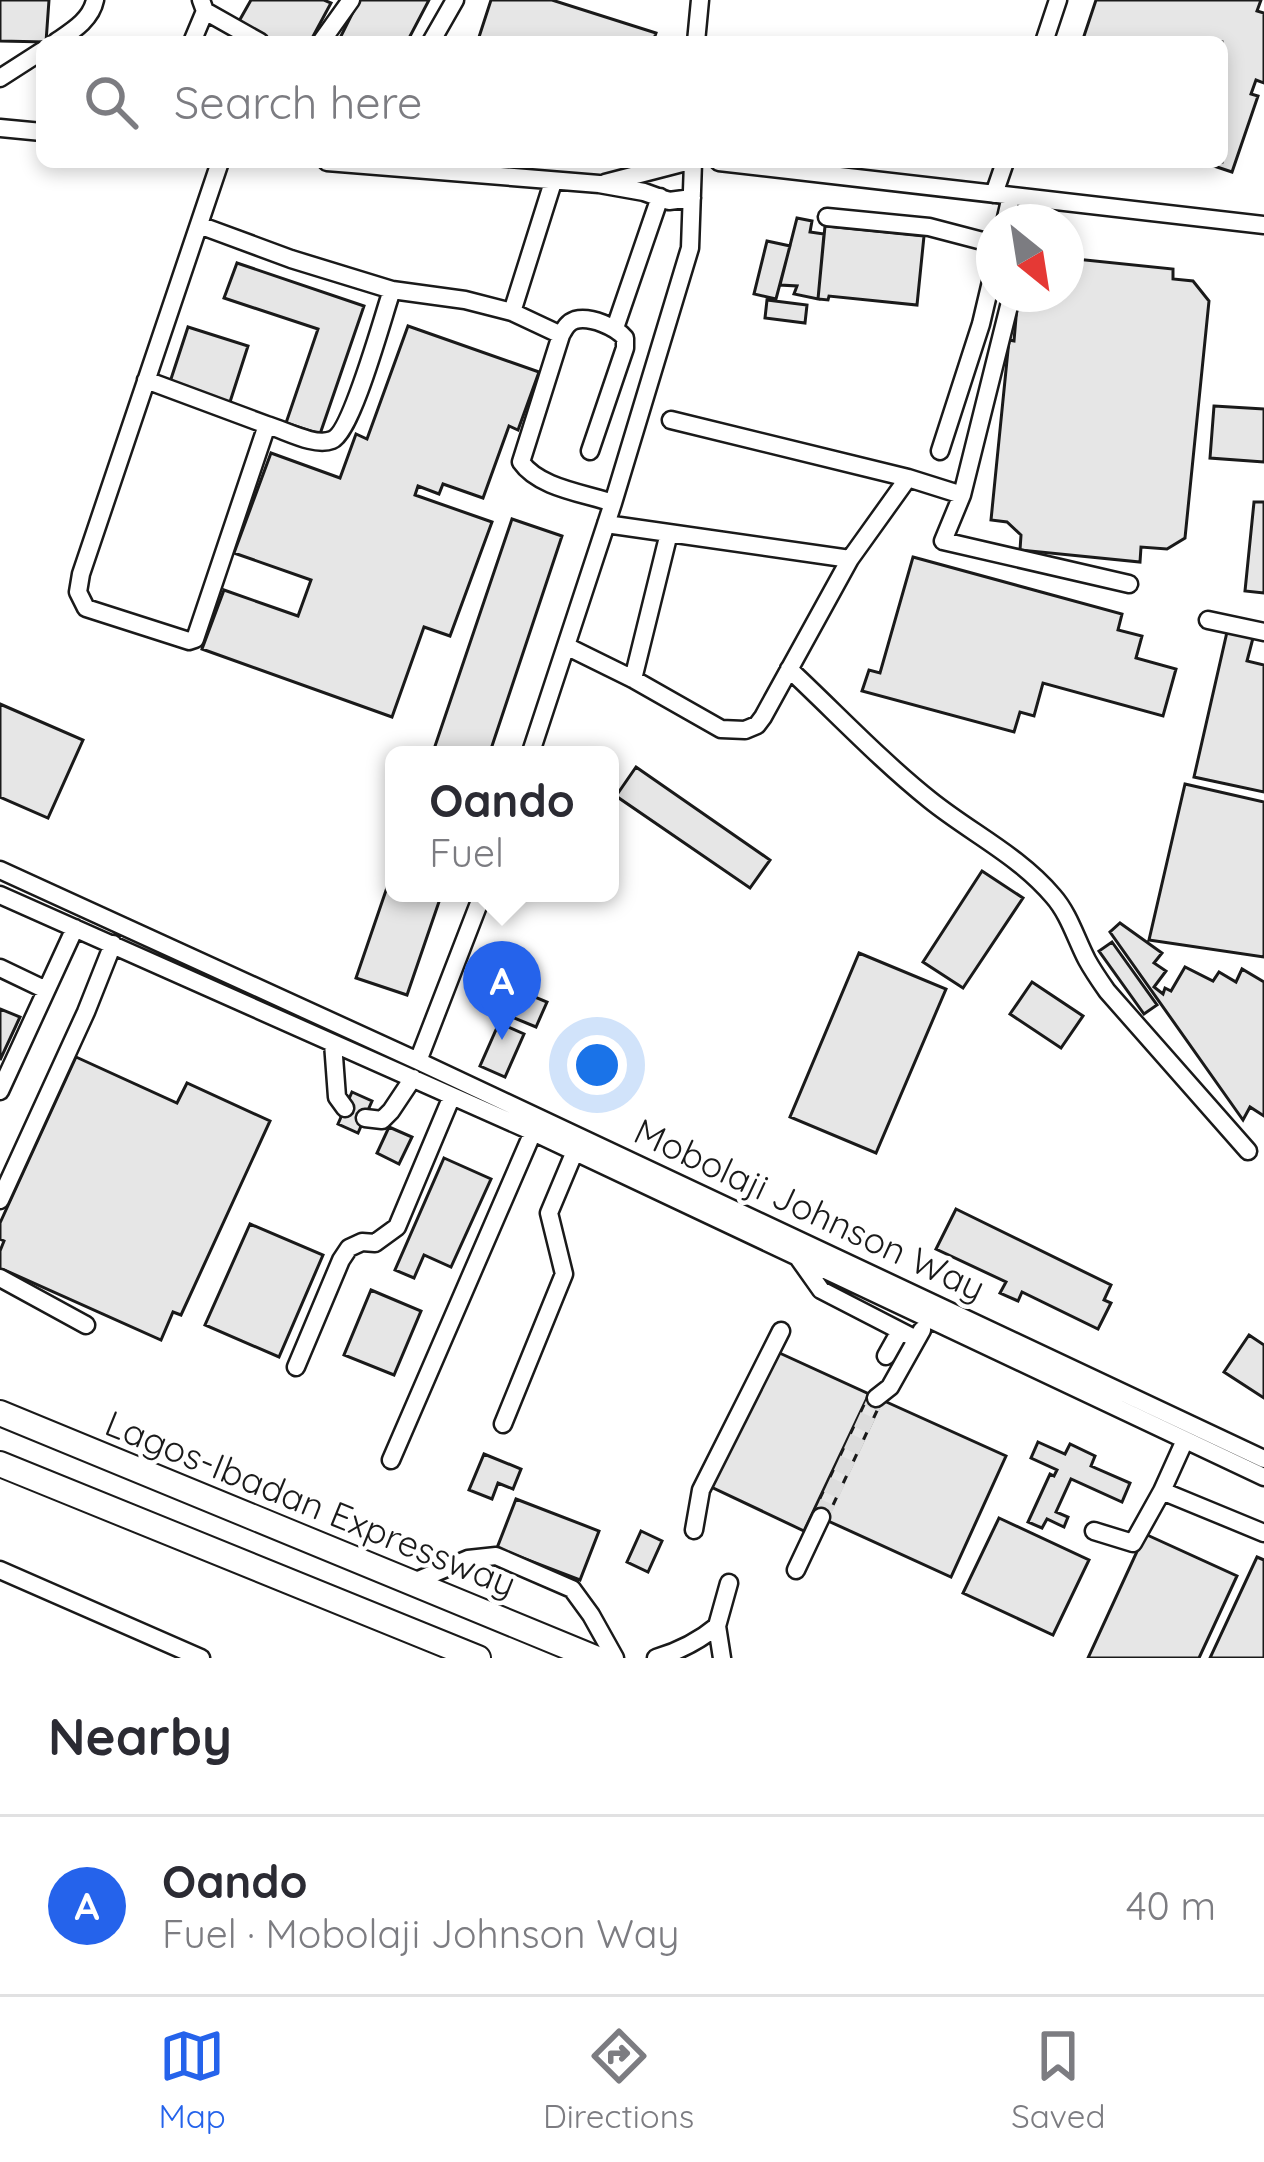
<!DOCTYPE html>
<html lang="en">
<head>
<meta charset="utf-8">
<style>
	:root { --surface:#fff; --page:#f2f2f3; --text:#2b2b33; --muted:#7c7c81; --line:#e1e1e2; --accent:#2563eb }
	body { margin:0; font-family:Quicksand,sans-serif; background:var(--page); color:var(--text) }
	.compass { position:absolute; left:976px; top:204px; width:108px; height:108px; border-radius:50%; background:var(--surface); box-shadow:0 6px 18px #0003; rotate:150deg }
	.you { position:absolute; left:597px; top:1065px; width:42px; height:42px; margin:-30px; border:9px solid #fff; border-radius:50%; background:#1a73e8; box-shadow:0 0 0 18px #1a73e833 }
	.badge { display:grid; place-items:center; width:78px; height:78px; border-radius:50%; background:var(--accent); color:#fff; font-size:39px; font-weight:700 }
	.pin { position:absolute; translate:-50% -99px; filter:drop-shadow(0 3px 6px #0008) }
	.pin::after { content:''; position:absolute; top:63px; width:42px; height:36px; background:inherit; clip-path:polygon(0 0,100% 0,50% 100%) }
	.popup { position:absolute; left:385px; top:746px; width:234px; height:156px; box-sizing:border-box; display:grid; place-content:center; border-radius:18px; background:var(--surface); filter:drop-shadow(0 3px 9px #0005); font-size:39px; white-space:nowrap; color:var(--muted) }
	.popup b { font-size:45px; color:var(--text) }
	.popup::after { content:''; position:absolute; left:50%; top:100%; margin-left:-24px; border:24px solid transparent; border-top-color:var(--surface) }
	.list { margin:0; padding:0; list-style:none }
	h2 { display:flex; justify-content:space-between; align-items:center; height:156px; margin:0; padding:0 48px; font-size:51px }
	h2 small { font-size:39px; font-weight:400; color:var(--muted) }
	.list li { display:grid; grid-template-columns:78px 1fr auto; gap:36px; align-items:center; box-sizing:border-box; height:180px; padding:0 48px; border-top:3px solid var(--line) }
	.list b { display:block; font-size:45px; white-space:nowrap }
	.list p { margin:0; font-size:39px; white-space:nowrap; color:var(--muted) }
	.list em { font-size:39px; font-style:normal; color:var(--muted) }
	.icon { flex:none; width:66px; height:66px; fill:none; stroke:currentColor; stroke-width:2; stroke-linecap:round; stroke-linejoin:round }
	.map { position:relative; flex:none; width:1264px; height:1658px; overflow:hidden }
	.search { position:absolute; background:var(--surface); box-shadow:0 6px 18px #0003; left:36px; right:36px; top:36px; height:132px; display:flex; align-items:center; gap:30px; box-sizing:border-box; padding:0 42px; border-radius:18px; color:var(--muted); font-size:45px }
	.sheet { height:336px; background:var(--surface) }
	nav { display:flex; justify-content:space-around; align-items:center; box-sizing:border-box; height:168px; border-top:3px solid var(--line); background:var(--surface); font-size:33px; color:var(--muted) }
	nav a { display:grid; justify-items:center; gap:6px }
	nav .on { color:var(--accent) }
	.map>svg:first-child { display:block }
</style>
</head>
<body>
<div class="map">
<svg width="1264" height="1658" viewBox="0 0 1264 1658">
	<rect width="100%" height="100%" fill="#fff"/>
	<path fill="#e6e6e6" stroke="#1a1a1a" stroke-width="3" d="M0,0H49L46,42L0,41Z
		M251,0H324L331,3L310,42H273L238,23Z
		M359,0H429L407,42H338Z
		M491,0H552L656,33L653,42H494L479,37Z
		M1096,0H1261L1257,11L1264,13V83L1256,80L1251,94L1258,96L1232,172L1202,162H1222V42H1082Z
		M797,218L812,221L810,232L824,234L818,299L794,294L797,286L780,285Z
		M825,226L924,236L917,305L829,296L828,300L818,299Z
		M767,241L790,246L776,299L754,294Z
		M1066,258L1173,269V279L1193,281L1209,301L1185,538L1167,549L1141,547L1140,562L1020,550L1021,535L1007,522L991,520L1009,340L1014,341L1018,294H1066Z
		M237,263L364,306L320,434L286,423L318,329L224,298Z
		M767,300L807,305L805,323L765,318Z
		M408,326L539,372L518,430L509,426L483,498L443,484L439,494L418,486L415,495L492,522L450,636L424,627L392,717L202,649L224,590L298,616L311,580L234,553L271,453L340,478L356,434L367,439Z
		M188,327L248,346L229,405L169,385Z
		M1214,406L1264,409V462L1210,458Z
		M1254,502H1264V593L1245,591Z
		M512,519L562,536L489,755H432Z
		M913,557L1122,614L1118,630L1142,636L1136,658L1176,669L1163,716L1043,683L1034,716L1020,712L1014,732L862,691L869,670L880,673Z
		M1227,632L1253,638L1247,661L1264,665V792L1194,777Z
		M0,704L83,740L48,818L0,797Z
		M636,767L770,860L750,888L616,796Z
		M1185,784L1264,802V957L1149,940Z
		M394,867V893H442L407,995L356,978Z
		M982,871L1023,898L963,988L923,962Z
		M1120,923L1162,953L1154,963L1166,971L1154,987L1163,994L1165,988L1171,991L1185,967L1213,981L1219,972L1236,982L1242,969L1264,982V1116L1250,1107L1243,1120L1110,932Z
		M1112,942L1157,1005L1144,1014L1099,951Z
		M859,953L946,989L876,1153L790,1117Z
		M1032,982L1083,1016L1061,1048L1010,1014Z
		M506,985L547,1002L536,1027L495,1010Z
		M0,1009L20,1017L0,1060Z
		M499,1023L524,1034L505,1077L480,1066Z
		M76,1057L177,1103L187,1083L270,1121L181,1315L173,1312L161,1340L0,1268V1251L4,1241L0,1239V1223Z
		M352,1092L372,1101L358,1133L338,1124Z
		M389,1127L412,1137L399,1164L377,1153Z
		M444,1158L491,1179L451,1267L424,1255L414,1278L395,1270Z
		M956,1209L1111,1285L1104,1300L1111,1303L1098,1329L1022,1292L1018,1301L1000,1293L1006,1282L936,1249Z
		M250,1224L323,1255L279,1357L205,1325Z
		M371,1290L421,1311L394,1375L344,1355Z
		M1249,1335L1264,1345V1398L1224,1372Z
		M773,1350L869,1394L804,1531L707,1485Z
		M869,1394L882,1400L826,1520L813,1513Z
		M882,1400L1006,1456L951,1577L826,1520Z
		M1038,1442L1065,1454L1070,1444L1095,1456L1091,1466L1130,1483L1122,1502L1071,1479L1056,1512L1068,1517L1064,1527L1047,1519L1042,1528L1028,1522L1050,1474L1054,1476L1057,1470L1031,1458Z
		M484,1454L521,1469L513,1489L498,1483L492,1499L469,1490Z
		M516,1499L599,1531L580,1580L497,1548Z
		M999,1518L1089,1560L1053,1635L963,1593Z
		M641,1531L662,1541L648,1572L627,1562Z
		M1145,1534L1237,1576L1199,1658H1088Z
		M1257,1557L1264,1560V1658H1210Z"/>
	<g fill="none" stroke-linecap="round" stroke-linejoin="round">
		<path stroke="#ddd" stroke-width="16" stroke-dasharray="16 8" stroke-linecap="butt" d="M821,1517L876,1398"/>
		<defs>
			<path id="minor" d="M205,11L260,42
				M56,42C72,31 91,20 95,0
				M192,42L205,11L201,0
				M321,42L351,0
				M431,42L455,0
				M696,42L700,0
				M1044,42L1058,0
				M0,78L42,51
				M0,128L42,132
				M220,162L81,574L78,592L86,608L189,641L195,639L267,425C285,430 314,447 332,440C352,432 383,316 392,290
				M327,162L599,184L644,192L669,201L692,198
				M719,162L1264,225
				M605,183L686,162
				M994,194L1005,162
				M827,217L929,227L994,244
				M1005,222L1011,196
				M199,225L291,259L392,290L465,300L512,312L561,335
				M512,312L553,182
				M615,328L660,197
				M146,380L267,425
				M671,420L908,478
				M590,451L625,348V338C616,327 591,316 575,320C567,323 565,328 561,335L521,462C539,488 584,493 613,503
				M940,451L981,324L994,269
				M962,495L943,541L1129,584
				M850,559L908,478L962,495L1012,294
				M1208,620L1264,632
				M566,646L633,679L721,729L745,730L757,725L763,717L850,559L606,524
				M789,669C835,712 880,760 930,800C971,833 1018,855 1053,896C1069,914 1076,939 1087,960C1093,971 1100,981 1107,991L1248,1151
				M633,679L669,533
				M530,755L613,503L690,248L693,162
				M0,870L418,1061L1264,1459
				M0,895L533,1132L1264,1477
				M0,968L46,990
				M333,1043L337,1097L345,1108
				M418,1061L483,893
				M0,1091L75,928
				M365,1118L382,1120L391,1111L413,1078
				M0,1200L86,1012L113,944
				M799,1259L821,1290L916,1339
				M0,1278L86,1325
				M886,1356L900,1331
				M296,1367L341,1260L349,1248L362,1242L375,1243L397,1227L452,1096
				M876,1398L890,1387L922,1330
				M503,1424L564,1274L549,1213L575,1151
				M1185,1440L1162,1491L1264,1533
				M391,1460L533,1132
				M694,1530L701,1490L781,1331
				M1094,1531L1133,1543L1162,1491
				M0,1570L201,1658
				M796,1570L821,1517
				M411,1583L468,1559L496,1556L572,1589L591,1615L615,1658
				M656,1658C679,1651 698,1642 717,1626
				M722,1658L717,1626L729,1583"/>
			<path id="highway" d="M0,1413L595,1658
				M0,1464L478,1658"/>
		</defs>
		<use href="#minor" stroke="#1a1a1a" stroke-width="21"/>
		<use href="#highway" stroke="#1a1a1a" stroke-width="28"/>
		<use href="#minor" stroke="#fff" stroke-width="16"/>
		<use href="#highway" stroke="#fff" stroke-width="24"/>
	</g>
	<g text-anchor="middle" dominant-baseline="central" stroke-width="9" stroke-linejoin="round" paint-order="stroke">
		<g font-size="36" fill="#1a1a1a" stroke="#fff">
			<text transform="translate(810 1209) rotate(25)">Mobolaji Johnson Way</text>
			<text transform="translate(311 1503) rotate(22)">Lagos-Ibadan Expressway</text>
		</g>
	</g>
</svg>
<svg class="compass" viewBox="-18 -18 36 36"><path d="M0-13l5 13h-10z" fill="#e53935"/><path d="M0 13l5-13h-10z" fill="#7c7c81"/></svg>
<div class="you"></div>
<div class="pin badge" style="left:502px;top:1040px">A</div>
<div class="popup"><b>Oando</b>Fuel</div>
<div class="search"><svg class="icon" aria-label="search" viewBox="0 0 24 24"><circle cx="10" cy="10" r="6"/><path d="M15 15l6 6"/></svg>Search here</div>
</div>
<section class="sheet">
<h2>Nearby<small></small></h2>
<ul class="list">
<li><span class="badge">A</span><div><b>Oando</b><p>Fuel · Mobolaji Johnson Way</p></div><em>40 m</em></li>
</ul>
</section>
<nav>
<a class="on"><svg class="icon" aria-label="map" viewBox="0 0 24 24"><path d="M3 6l6-2 6 2 6-2v14l-6 2-6-2-6 2zM9 4v14M15 6v14"/></svg>Map</a>
<a><svg class="icon" aria-label="directions" viewBox="0 0 24 24"><path d="M12 3l9 9-9 9-9-9zM9 14v-3h6M13 9l2 2-2 2"/></svg>Directions</a>
<a><svg class="icon" aria-label="saved" viewBox="0 0 24 24"><path d="M7 4h10v16l-5-4-5 4z"/></svg>Saved</a>
</nav>
</body>
</html>
